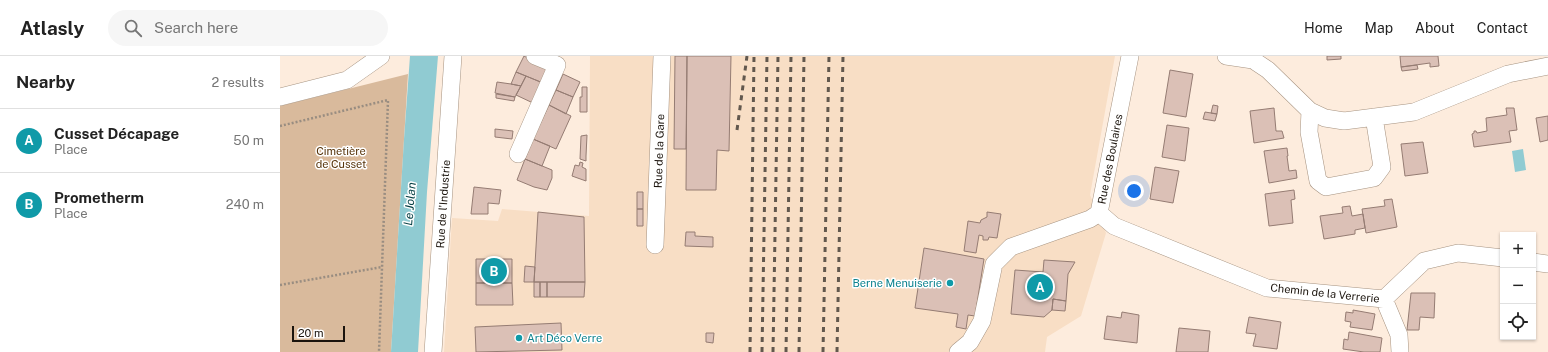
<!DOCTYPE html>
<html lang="en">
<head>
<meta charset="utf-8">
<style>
	:root { --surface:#fff; --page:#f6f6f6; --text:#222; --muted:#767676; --line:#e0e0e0; --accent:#ea580c }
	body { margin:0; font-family:"Public Sans",sans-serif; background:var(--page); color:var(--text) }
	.controls { position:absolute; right:12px; bottom:12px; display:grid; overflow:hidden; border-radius:0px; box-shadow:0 1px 3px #0004 }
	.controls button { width:36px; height:36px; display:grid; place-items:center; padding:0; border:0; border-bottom:1px solid var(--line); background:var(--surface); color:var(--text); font:20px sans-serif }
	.scale { position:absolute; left:12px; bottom:10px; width:53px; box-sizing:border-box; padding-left:4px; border:2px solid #1b140d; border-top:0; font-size:11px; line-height:14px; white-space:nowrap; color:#1b140d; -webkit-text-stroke:3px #fff; paint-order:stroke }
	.you { position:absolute; left:854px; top:135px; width:14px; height:14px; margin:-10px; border:3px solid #fff; border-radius:50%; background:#1a73e8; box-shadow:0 0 0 6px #1a73e833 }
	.badge { display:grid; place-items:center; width:26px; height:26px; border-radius:50%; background:var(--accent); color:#fff; font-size:13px; font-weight:700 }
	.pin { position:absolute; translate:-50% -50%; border:2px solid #fff; box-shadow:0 1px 4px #0006 }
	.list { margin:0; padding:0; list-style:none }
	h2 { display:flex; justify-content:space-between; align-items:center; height:52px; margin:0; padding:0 16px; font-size:17px }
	h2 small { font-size:13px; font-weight:400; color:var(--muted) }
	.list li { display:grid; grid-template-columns:26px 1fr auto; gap:12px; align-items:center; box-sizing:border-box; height:64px; padding:0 16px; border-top:1px solid var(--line) }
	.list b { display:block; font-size:15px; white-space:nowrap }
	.list p { margin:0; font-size:13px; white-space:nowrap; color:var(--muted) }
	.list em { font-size:13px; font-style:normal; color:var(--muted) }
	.icon { flex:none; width:22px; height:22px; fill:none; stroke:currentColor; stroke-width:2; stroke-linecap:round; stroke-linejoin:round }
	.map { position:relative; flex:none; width:1268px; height:296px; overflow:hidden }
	header { display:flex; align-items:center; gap:24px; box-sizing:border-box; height:56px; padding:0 20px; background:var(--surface); border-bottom:1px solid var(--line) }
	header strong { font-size:19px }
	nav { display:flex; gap:22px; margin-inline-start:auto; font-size:14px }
	.search { width:280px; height:36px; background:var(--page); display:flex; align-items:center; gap:10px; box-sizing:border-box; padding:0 14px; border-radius:22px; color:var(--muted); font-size:15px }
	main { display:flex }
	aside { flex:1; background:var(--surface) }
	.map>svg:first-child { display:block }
</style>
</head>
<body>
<header>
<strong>Atlasly</strong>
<div class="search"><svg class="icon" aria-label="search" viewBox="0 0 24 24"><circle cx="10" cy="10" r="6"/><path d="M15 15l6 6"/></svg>Search here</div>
<nav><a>Home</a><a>Map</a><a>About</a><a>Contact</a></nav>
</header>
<main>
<aside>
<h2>Nearby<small>2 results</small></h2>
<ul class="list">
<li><span class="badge" style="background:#0f9aa8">A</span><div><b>Cusset Décapage</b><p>Place</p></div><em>50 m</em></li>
<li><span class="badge" style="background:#0f9aa8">B</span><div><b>Prometherm</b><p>Place</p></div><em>240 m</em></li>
</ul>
</aside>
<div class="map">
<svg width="1268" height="296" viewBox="0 0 1268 296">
	<rect width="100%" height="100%" fill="#fdecdd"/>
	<path fill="#f8dec5" d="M310,0H835L810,139L826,177L801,260L767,281L765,296H164L172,162L218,165L222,153L309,160Z"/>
	<path fill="#d9ba9c" d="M128,18L111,296H0V50Z"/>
	<path fill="#90cbd2" d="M130,0H158L147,136L138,296H111L124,83Z
		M1243,93L1246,114L1235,116L1232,95Z"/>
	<path fill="#dbc0b6" stroke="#957c73" d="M244,0L269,14L263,27L236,16Z
		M395,0H407L406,93H394Z
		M407,0H451L449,95L437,94L436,134H406Z
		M1047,0H1061V3L1047,4Z
		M1120,0H1158L1159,10L1150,11V7L1121,11Z
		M1137,9L1138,13L1122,15L1121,11Z
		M890,14L913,18L906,61L883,57Z
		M236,16L246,20L241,30L231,28Z
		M283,18L300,26L293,41L276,34Z
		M246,20L263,27L253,47L236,39Z
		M217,26L231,28L241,30L235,41L215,37Z
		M302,31H307V56H300V41H302Z
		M276,34L293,41L286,58L269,49Z
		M216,38L235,41L234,45L216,42Z
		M269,49L291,60L276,93L253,83Z
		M933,49L938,50L937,58L931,57Z
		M994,52L996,75H1002L1004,82L974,87L970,55Z
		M1226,52H1234L1237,74L1229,75L1231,86L1194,91L1192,78L1194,77V75H1196L1197,77L1207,75L1206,62L1227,59Z
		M925,56L937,58L935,65L923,63Z
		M1268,60V84L1260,86L1256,62Z
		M887,69L909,72L905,105L882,101Z
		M215,73L233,75L232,83L215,81Z
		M307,79L306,100V105L300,103L301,80Z
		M253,83L270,90L262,110L245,103Z
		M1143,86L1148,117L1125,120L1121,88Z
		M1007,92L1008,100H1007L1009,115L1016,114L1017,122L989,127L984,95Z
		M245,103L272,114V122L267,134L254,131L237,124Z
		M300,106L303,107L302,111L306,113V125L292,120L295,109L299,110Z
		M875,111L899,115L893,147L870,143Z
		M194,131L221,134L219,148L208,147V158H191Z
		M1014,134L1015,143L1011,144L1013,167L989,170L985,138Z
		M357,136H363V153H357Z
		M1112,143L1117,171L1086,177L1082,153L1105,150L1104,144Z
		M1070,150L1072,160L1083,158L1085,172L1075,174V178L1044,183L1040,160L1063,157L1062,151Z
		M357,153H363V170H357Z
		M258,156L304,161L305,226H254Z
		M707,156L721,158L717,182L709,181L708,184H703V180L699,179L696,197L684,195L688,165L700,167L701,164L707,161Z
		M406,176H415V180L433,181V191L405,190Z
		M644,192L704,203L695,260L688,259L686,273L676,271L678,258L635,252Z
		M196,203H232V227H196Z
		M764,204L795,206L788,218L786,245L773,243L772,254L764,261L731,258L735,214L763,216Z
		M245,210L255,211L254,226H244Z
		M254,226H260V241H254Z
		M260,226H267V241H260Z
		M267,226H305L304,241H267Z
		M196,227H232L233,249H196Z
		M1131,237H1155L1154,262L1140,261L1139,274H1127Z
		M773,243L786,245L785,255L772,254Z
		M1073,254L1095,258L1092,274L1070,271L1071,266L1065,265L1066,256L1073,257Z
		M842,256L859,259L857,287L824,283L827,260L841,262Z
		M969,261L1001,266L997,293L973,290L976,278L966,277Z
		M281,267L282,294L196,296L195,271Z
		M899,272L930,275L928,296H896Z
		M1069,276L1102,282L1100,296H1084L1063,293L1064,283L1068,284Z
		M426,277H434L433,287L426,286Z"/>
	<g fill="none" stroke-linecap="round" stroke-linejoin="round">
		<defs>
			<path id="minor" d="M946,0L973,4L988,14L1030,55L1045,62L1064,65L1134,56L1228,18L1268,10
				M0,41L67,24L101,0
				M1030,55L1029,76L1038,125L1046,131L1094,122L1102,111L1094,61
				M238,98L277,9L255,0
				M819,157L834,170L987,232L1104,243L1144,205L1178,197L1223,202
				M375,189L382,0
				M1253,206L1268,208
				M1104,243L1119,279L1120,296
				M153,296L173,0
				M678,296L690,286L702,265L714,208L731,191L810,163L819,157L850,0"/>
		</defs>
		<use href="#minor" stroke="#a69381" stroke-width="18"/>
		<path stroke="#998d81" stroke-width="2.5" stroke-dasharray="2 2" stroke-linecap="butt" d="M0,70L108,44L99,296
			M0,229L102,211"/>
		<use href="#minor" stroke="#fff" stroke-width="17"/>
		<path stroke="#62584e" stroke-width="3" stroke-dasharray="5 5" stroke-linecap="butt" d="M457,74L467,0
			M470,296L474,0
			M482,296L487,0
			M493,296L498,0
			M506,296L511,0
			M519,296L524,0
			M543,296L549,0
			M557,296L563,0"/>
	</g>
	<g fill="#0f9aa8" stroke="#fff" stroke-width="1.5">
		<circle cx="670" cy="227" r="4"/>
		<circle cx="239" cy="282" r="4"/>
	</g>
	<g text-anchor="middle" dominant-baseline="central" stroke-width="3" stroke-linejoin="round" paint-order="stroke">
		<g font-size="11" fill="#563309" stroke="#fff">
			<text x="61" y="95">Cimetière<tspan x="61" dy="13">de Cusset</tspan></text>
		</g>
		<g font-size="11" fill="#1b140d" stroke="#fff">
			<text transform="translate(379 95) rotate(-88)">Rue de la Gare</text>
			<text transform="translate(830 103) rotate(-79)">Rue des Boulaires</text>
			<text transform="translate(163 148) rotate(-86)">Rue de l'Industrie</text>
			<text transform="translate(1045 237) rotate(6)">Chemin de la Verrerie</text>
		</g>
		<g font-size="11" fill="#0d838f" stroke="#fff" text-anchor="end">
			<text x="662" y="227">Berne Menuiserie</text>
			<text x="247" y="282" text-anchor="start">Art Déco Verre</text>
		</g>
		<g font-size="12" font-style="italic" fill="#074045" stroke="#fff">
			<text transform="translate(130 148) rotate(-85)">Le Jolan</text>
		</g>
	</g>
</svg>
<div class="controls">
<button>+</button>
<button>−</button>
<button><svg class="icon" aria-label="locate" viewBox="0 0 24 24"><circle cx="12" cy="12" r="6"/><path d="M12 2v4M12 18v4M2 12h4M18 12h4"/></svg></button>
</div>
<div class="scale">20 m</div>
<div class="you"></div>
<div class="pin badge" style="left:760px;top:231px;background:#0f9aa8">A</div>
<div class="pin badge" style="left:214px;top:215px;background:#0f9aa8">B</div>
</div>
</main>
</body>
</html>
